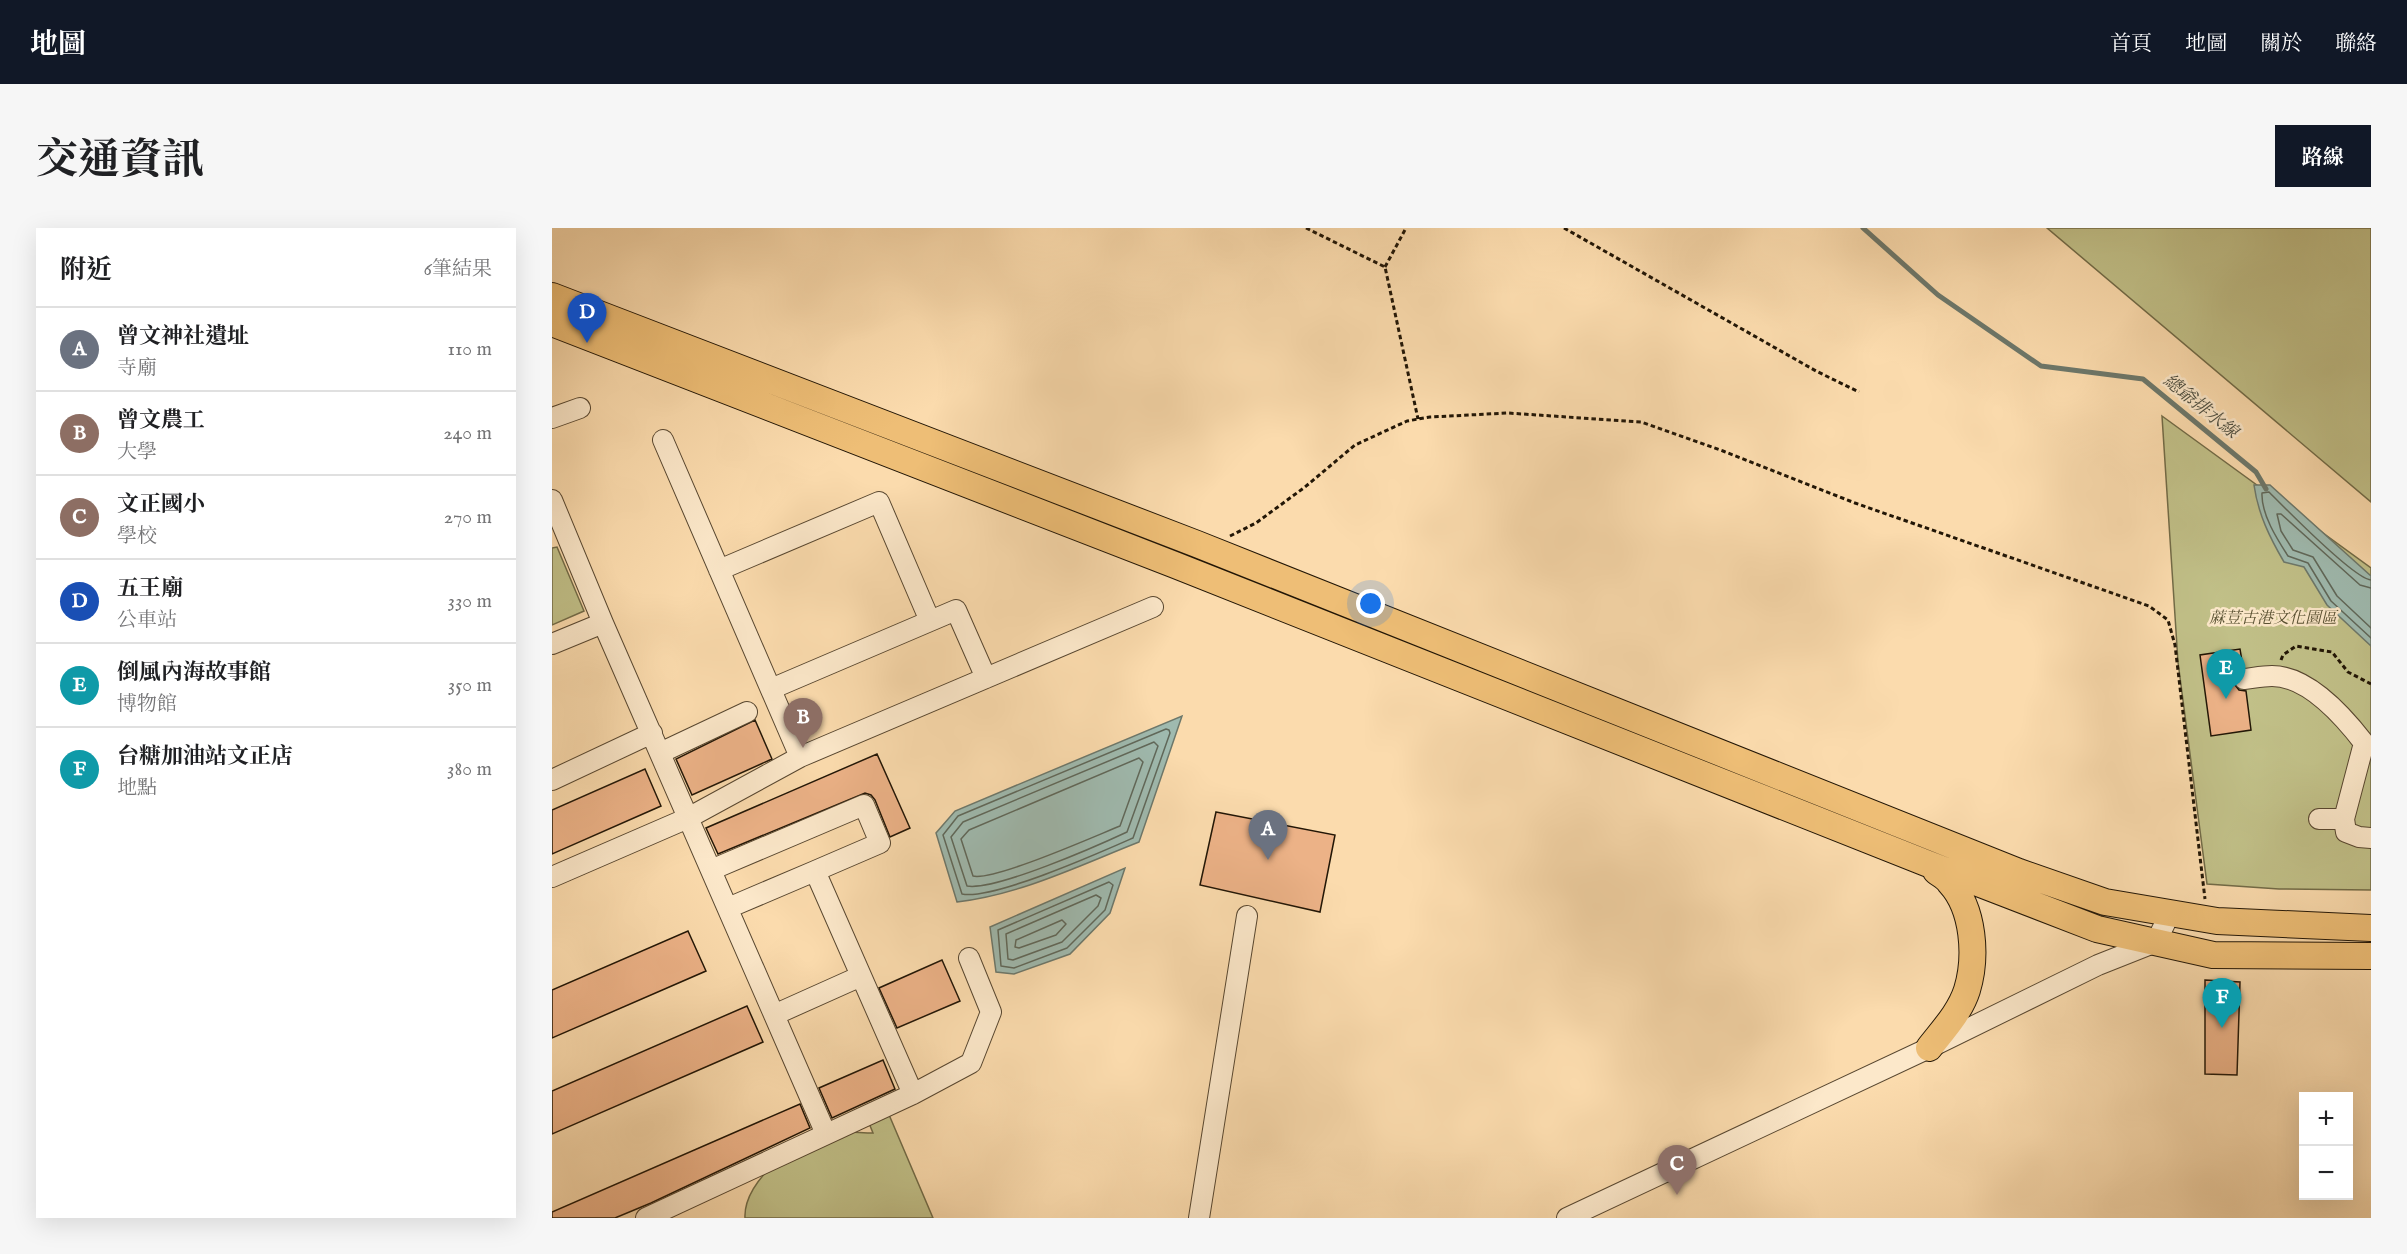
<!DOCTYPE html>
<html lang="zh-TW">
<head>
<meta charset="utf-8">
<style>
	:root { --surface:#fff; --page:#f6f6f6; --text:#202124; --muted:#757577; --line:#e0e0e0; --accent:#111827 }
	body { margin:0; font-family:"IM FELL English","Noto Serif TC",serif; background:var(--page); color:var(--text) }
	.controls { position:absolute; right:18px; bottom:18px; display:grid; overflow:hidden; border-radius:0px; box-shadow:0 6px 24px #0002 }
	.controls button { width:54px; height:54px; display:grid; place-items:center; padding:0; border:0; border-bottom:2px solid var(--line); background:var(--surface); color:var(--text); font:30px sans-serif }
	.you { position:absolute; left:819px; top:376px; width:21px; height:21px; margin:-15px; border:4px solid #fff; border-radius:50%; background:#1a73e8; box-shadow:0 0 0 9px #1a73e833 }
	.badge { display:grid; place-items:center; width:39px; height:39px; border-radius:50%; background:var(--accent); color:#fff; font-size:20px; font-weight:700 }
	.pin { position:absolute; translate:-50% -50px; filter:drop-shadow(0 2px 3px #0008) }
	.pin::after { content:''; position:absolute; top:32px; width:21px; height:18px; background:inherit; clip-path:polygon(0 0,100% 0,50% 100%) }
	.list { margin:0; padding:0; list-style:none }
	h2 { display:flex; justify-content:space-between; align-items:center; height:78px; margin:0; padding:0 24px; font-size:26px }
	h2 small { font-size:20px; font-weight:400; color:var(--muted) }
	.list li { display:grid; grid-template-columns:39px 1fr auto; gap:18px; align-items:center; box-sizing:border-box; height:84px; padding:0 24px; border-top:2px solid var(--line) }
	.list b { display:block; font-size:22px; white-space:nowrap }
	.list p { margin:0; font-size:20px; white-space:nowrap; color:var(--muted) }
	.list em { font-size:20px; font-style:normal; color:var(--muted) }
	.map { position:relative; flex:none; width:1819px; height:990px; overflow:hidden; border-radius:0px }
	header { display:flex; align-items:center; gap:36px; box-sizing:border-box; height:84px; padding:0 30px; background:var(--accent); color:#fff }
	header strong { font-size:28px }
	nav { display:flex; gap:33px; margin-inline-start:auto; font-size:21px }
	.intro { display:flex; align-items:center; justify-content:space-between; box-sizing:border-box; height:144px; padding:0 36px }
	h1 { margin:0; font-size:42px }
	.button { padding:15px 27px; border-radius:0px; background:var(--accent); color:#fff; font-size:21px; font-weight:700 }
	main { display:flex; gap:36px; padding:0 36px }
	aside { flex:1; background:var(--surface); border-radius:0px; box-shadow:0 6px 24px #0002 }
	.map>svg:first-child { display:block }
</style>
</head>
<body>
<header>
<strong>地圖</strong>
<nav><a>首頁</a><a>地圖</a><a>關於</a><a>聯絡</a></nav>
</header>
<div class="intro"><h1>交通資訊</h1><a class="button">路線</a></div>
<main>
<aside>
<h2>附近<small>6筆結果</small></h2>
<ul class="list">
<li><span class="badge" style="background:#6b7280">A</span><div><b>曾文神社遺址</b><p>寺廟</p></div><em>110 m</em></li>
<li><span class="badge" style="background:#8d6e63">B</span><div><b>曾文農工</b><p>大學</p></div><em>240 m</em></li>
<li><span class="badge" style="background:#8d6e63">C</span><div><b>文正國小</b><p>學校</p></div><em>270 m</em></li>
<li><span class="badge" style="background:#1a4fb4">D</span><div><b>五王廟</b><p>公車站</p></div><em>330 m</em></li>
<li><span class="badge" style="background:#0f9aa8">E</span><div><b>倒風內海故事館</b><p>博物館</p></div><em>350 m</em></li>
<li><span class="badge" style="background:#0f9aa8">F</span><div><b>台糖加油站文正店</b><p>地點</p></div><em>380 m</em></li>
</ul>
</aside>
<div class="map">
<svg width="1819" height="990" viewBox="0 0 1819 990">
	<rect width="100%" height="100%" fill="#fbdbad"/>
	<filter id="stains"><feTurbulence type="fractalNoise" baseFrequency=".00333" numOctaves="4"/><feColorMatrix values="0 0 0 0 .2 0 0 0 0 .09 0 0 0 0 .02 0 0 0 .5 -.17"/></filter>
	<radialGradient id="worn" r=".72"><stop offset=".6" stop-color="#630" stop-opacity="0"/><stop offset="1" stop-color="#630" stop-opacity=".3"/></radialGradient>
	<path fill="#c1c088" stroke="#726b47" stroke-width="1.5" d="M1495,0H1819V274Z
		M1610,188L1819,340V662L1727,661L1655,656L1626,434Z
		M5,319L32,383L0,397V320Z
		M332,875L381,990H193C191,951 248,909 284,904C296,903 310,905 321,905L312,883Z"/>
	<path fill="#9fbaaf" stroke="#6d786b" stroke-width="1.5" d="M1702,257H1718L1819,348V418L1775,377L1752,339L1732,334C1718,310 1706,286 1702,257Z
		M630,488L587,614C526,638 470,666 405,674L384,605L403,583Z
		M573,640L558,685L518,726L462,746L444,744L438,699Z"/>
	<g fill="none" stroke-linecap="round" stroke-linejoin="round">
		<path stroke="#60685a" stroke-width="1.5" d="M1819,352C1802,351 1733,280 1717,264L1710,265C1709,286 1725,311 1736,328L1756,335L1779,373L1819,410
			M1819,360L1808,357L1729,286H1725L1729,303L1741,322L1761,329L1785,368L1819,400
			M614,501L617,502L618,505L581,610C547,625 442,672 410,666L391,607L406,588Z
			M602,514L606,518L575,604C545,618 443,663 415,658L399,609L411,594Z
			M587,530L591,534L568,598C543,608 442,653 421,648L409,611L417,602Z
			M557,654L561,657L553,682L515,720L462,740L449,738L446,702Z
			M544,667L549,670L546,678L510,714L461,732L456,731L454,706Z
			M510,692L514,696L504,707L467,720L463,719L464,712Z"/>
		<path stroke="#6d786b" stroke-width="5" d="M1311,0L1386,67L1489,138L1591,151L1704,244L1714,261"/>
	</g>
	<path fill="#ecb287" stroke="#221606" stroke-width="1.5" d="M1688,421L1691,439L1681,446L1680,453L1687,462L1694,463L1699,502L1659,508L1648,427Z
		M203,492L220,531L140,567L124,531Z
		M325,526L358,600L338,609L323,572L319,567L313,565L166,626L154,600Z
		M93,541L109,578L0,626V582Z
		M664,584L783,607L768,684L648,657Z
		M136,703L154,743L0,810V762Z
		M390,732L408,773L345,800L327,760Z
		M1653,752L1688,754L1685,847L1653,846Z
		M195,778L211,814L0,906V863Z
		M331,832L343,861L280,890L267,860Z
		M248,876L258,900L99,975L63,990H0V984Z"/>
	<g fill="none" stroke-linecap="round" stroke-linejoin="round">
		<defs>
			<path id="minor" d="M0,190L28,180
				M111,212L248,529
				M0,272L51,395L274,906
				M167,342L327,274L378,393
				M0,416L51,395
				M1692,451C1701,450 1711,448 1720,448C1756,448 1792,489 1812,515L1792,591L1794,604L1807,609L1819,610
				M219,461L404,382L434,450
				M108,525L195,484
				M0,552L100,505
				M1767,591H1792
				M159,642L312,577L328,615L263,643L361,866
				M0,649L136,590L248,529L601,379
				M176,680L263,643
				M222,787L309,748
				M94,990L361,866L419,835L439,784L417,730
				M647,990L695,688
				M1015,990L1377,820L1546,737L1604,714L1618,685"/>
			<path id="major" d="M0,68L645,316L1467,644L1553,674L1665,693L1819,700
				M0,95L623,337L1374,635L1545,701L1661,727L1819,728
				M1377,820C1391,802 1408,784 1415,762C1425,729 1422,681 1398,655C1395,650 1389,647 1384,643"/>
		</defs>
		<use href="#minor" stroke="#584730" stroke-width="22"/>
		<use href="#major" stroke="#221606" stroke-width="28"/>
		<path stroke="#221606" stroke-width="3" stroke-dasharray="4.5 3" stroke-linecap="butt" d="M754,0L833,39L866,191
			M1012,0L1264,143L1307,164
			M833,39L854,0
			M678,308L704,295L753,259L803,217L855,193L878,189L956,185L1089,194L1171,223L1303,275L1597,378L1616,392L1623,417L1653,671
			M1729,432L1731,427L1744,418L1780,424L1796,444L1819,456"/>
		<use href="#minor" stroke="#fce8ca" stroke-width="20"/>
		<use href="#major" stroke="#eebe76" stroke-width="26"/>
	</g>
	<g text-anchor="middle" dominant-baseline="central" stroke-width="5" stroke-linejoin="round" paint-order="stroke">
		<g font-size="16" font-style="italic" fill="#5a5234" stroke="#fce8ca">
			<text x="1721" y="391">蔴荳古港文化園區</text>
		</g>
		<g font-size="18" font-style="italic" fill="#4e4f41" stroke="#fce8ca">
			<text transform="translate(1648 179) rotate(39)">總爺排水線</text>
		</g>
	</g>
	<rect width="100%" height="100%" filter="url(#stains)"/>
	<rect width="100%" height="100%" fill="url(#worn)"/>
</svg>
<div class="controls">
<button>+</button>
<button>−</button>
</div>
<div class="you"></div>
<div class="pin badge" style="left:716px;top:632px;background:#6b7280">A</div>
<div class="pin badge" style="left:251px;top:520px;background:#8d6e63">B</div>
<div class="pin badge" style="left:1125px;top:967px;background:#8d6e63">C</div>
<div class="pin badge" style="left:35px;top:115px;background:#1a4fb4">D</div>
<div class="pin badge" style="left:1674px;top:471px;background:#0f9aa8">E</div>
<div class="pin badge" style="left:1670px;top:800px;background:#0f9aa8">F</div>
</div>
</main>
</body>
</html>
